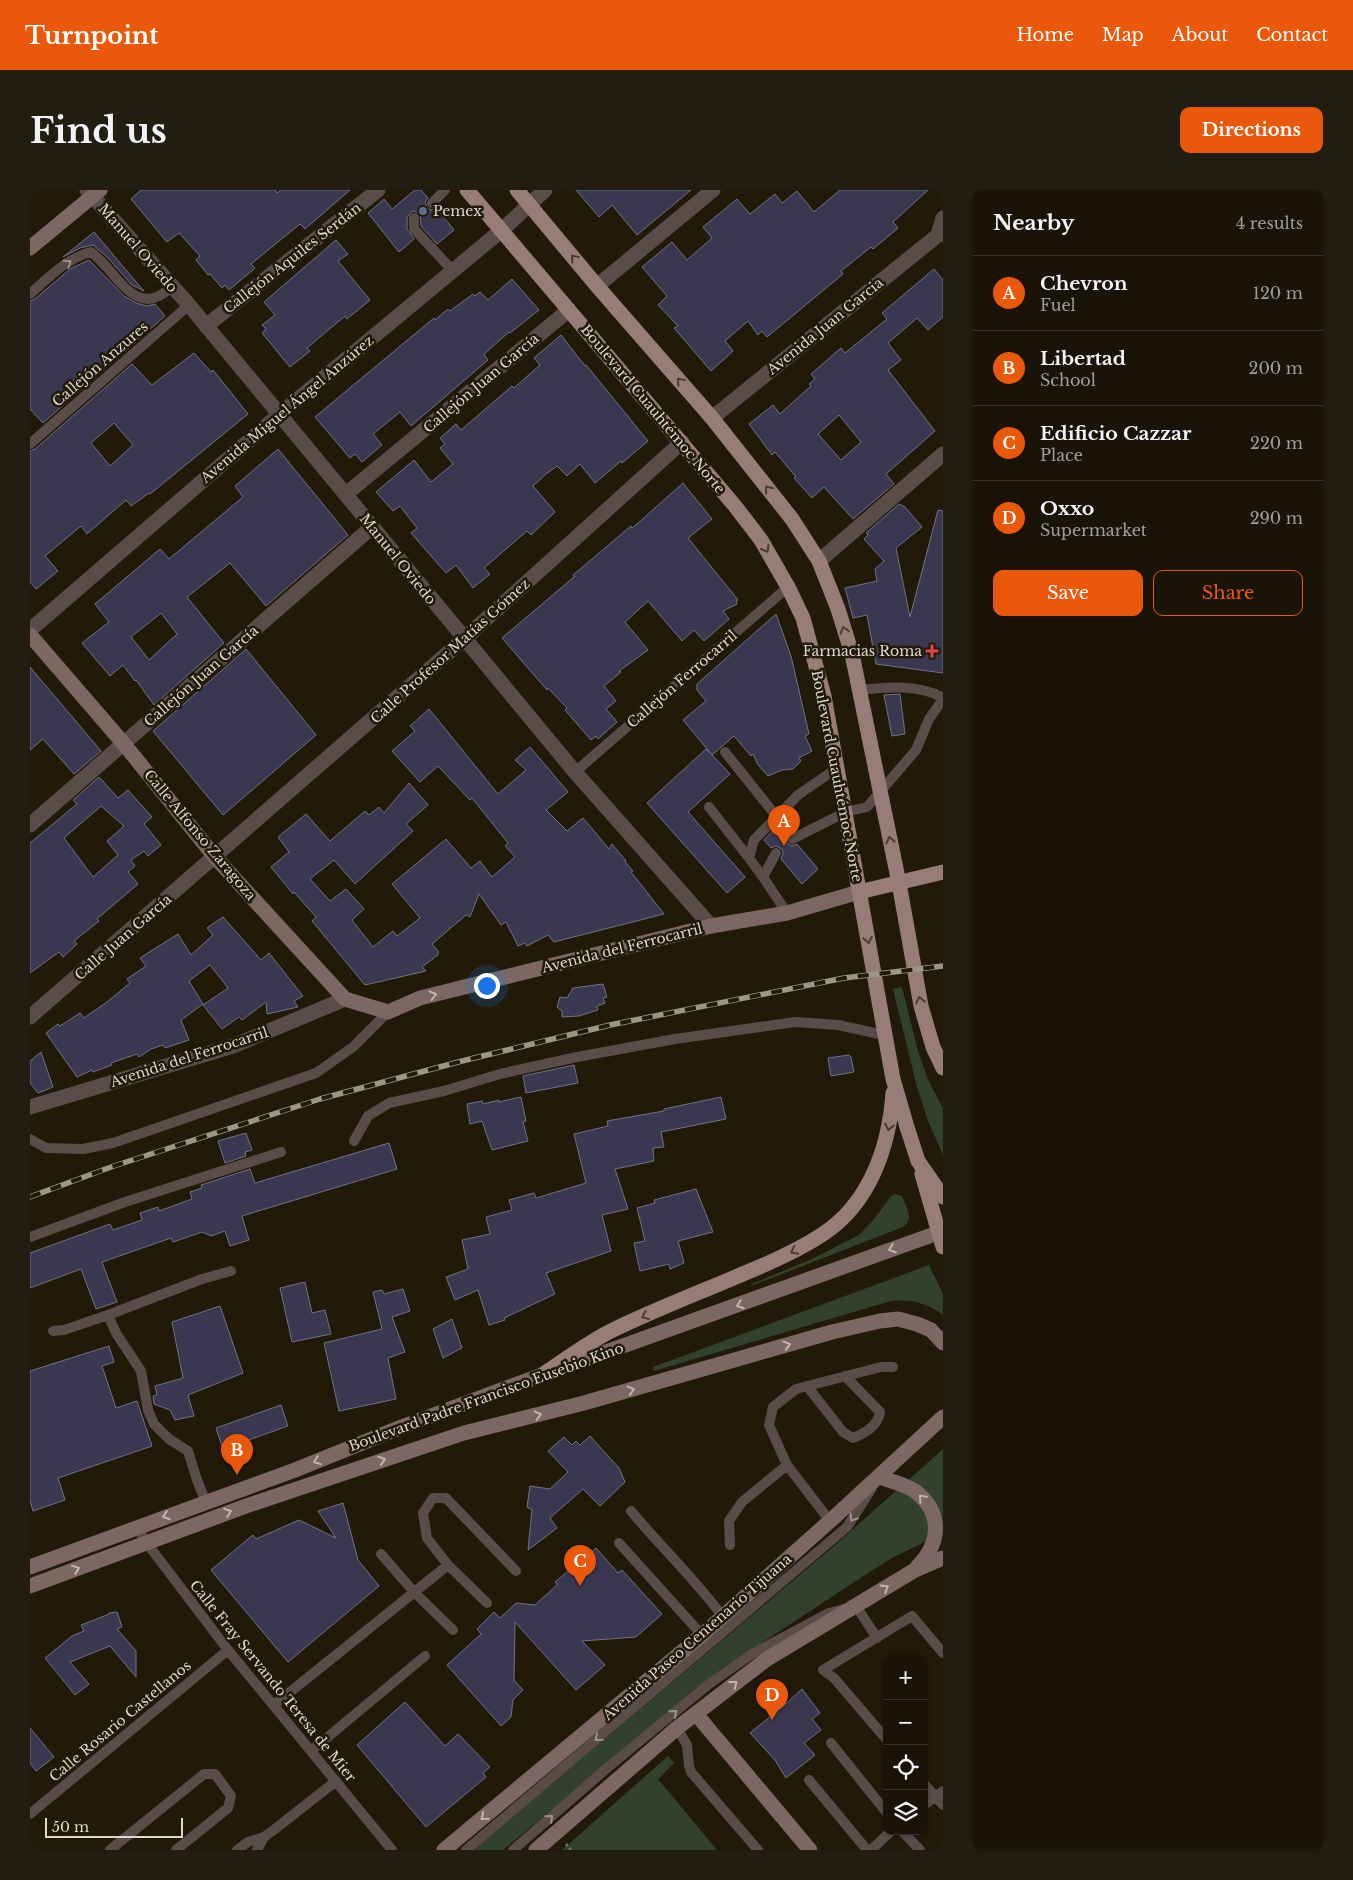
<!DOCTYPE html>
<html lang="en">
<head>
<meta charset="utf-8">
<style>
	:root { --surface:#191407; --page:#221d11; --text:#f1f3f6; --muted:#9f9e9b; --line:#373328; --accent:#ea580c }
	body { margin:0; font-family:"Libre Baskerville",serif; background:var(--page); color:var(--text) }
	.controls { position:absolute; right:15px; bottom:15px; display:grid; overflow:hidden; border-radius:10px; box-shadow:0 1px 4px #0004 }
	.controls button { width:45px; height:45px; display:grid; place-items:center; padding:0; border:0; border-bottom:1px solid var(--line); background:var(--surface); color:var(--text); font:25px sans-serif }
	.scale { position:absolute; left:15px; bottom:12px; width:138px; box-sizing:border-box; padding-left:5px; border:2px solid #ddd8cd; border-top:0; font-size:14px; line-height:18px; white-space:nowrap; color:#ddd8cd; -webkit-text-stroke:4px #211a09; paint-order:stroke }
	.you { position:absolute; left:456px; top:795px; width:18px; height:18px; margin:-12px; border:4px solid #fff; border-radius:50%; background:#1a73e8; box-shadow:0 0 0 8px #1a73e833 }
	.badge { display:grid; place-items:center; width:32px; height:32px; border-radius:50%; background:var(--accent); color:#fff; font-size:16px; font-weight:700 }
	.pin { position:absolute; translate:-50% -41px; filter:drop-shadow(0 1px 2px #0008) }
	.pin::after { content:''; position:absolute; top:26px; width:18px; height:15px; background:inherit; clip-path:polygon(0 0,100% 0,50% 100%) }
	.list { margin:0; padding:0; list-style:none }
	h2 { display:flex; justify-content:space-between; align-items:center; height:65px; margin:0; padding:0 20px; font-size:21px }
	h2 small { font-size:16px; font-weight:400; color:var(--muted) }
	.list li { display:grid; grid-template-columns:32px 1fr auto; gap:15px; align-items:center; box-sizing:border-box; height:75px; padding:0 20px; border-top:1px solid var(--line) }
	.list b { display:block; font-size:19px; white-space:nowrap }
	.list p { margin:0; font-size:16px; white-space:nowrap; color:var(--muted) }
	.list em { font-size:16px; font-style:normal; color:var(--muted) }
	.actions { display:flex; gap:10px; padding:15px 20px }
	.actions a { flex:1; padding:11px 0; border:1px solid var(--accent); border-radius:10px; text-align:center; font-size:18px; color:var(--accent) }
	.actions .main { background:var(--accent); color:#fff }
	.icon { flex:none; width:28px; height:28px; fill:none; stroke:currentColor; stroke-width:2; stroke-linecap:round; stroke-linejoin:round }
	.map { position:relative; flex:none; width:913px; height:1660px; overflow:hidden; border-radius:10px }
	header { display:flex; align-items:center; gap:30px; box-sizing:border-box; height:70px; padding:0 25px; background:var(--accent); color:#fff }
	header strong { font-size:24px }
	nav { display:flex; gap:28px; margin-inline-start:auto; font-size:18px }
	.intro { display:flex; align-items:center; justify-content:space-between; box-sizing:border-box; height:120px; padding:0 30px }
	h1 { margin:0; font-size:35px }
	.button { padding:12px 22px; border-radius:10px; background:var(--accent); color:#fff; font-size:18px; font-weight:700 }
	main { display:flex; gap:30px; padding:0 30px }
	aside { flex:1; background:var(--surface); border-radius:10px; box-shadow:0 1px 4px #0004 }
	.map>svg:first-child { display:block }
</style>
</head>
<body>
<header>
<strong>Turnpoint</strong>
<nav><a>Home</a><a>Map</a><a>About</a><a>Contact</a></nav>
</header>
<div class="intro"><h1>Find us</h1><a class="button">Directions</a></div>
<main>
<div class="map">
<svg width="913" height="1660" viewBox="0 0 913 1660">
	<rect width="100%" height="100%" fill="#211a09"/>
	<path fill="#32412e" d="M872,797L888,861L898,890L913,918V965L898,931L887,897L863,799Z
		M865,1004L872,1006C876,1018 885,1028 873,1037L721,1096L722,1094L782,1069L829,1045L845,1028L861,1006Z
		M899,1075L913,1104V1125C897,1113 881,1109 861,1111L624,1181L623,1177Z
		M913,1259V1343L862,1368L835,1385L692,1479L473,1660H443L804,1356Z
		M638,1566L644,1573L628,1589L687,1660H532Z"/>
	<path fill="#393850" stroke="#717185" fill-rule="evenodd" d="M111,0H245L247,3L251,0H320L275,39L270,34L221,74L225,78L199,100L195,95L192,98L180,84L178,85L166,70L170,66L149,43L137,52L101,9Z
		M385,0H391L398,8L395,12L397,17L401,20L406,18L424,40L407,54L391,36L390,24L384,21L381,22L377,28V39L384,49L369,62L338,23L354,9L362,19Z
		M546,0H661L607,45L582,15L569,27Z
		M810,0H898L863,32L868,38L843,59L841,57L811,81L813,84L737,147L732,141L728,145L718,131L695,151L703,161L681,181L644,138L648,136L628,115L637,106L612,77L642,52L657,70L682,48L673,37L707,9L720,24L745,4L752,13L767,1L784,22Z
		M64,42L107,93L114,101L102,95L76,66L63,55L50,58L33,67Z
		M306,50L318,64L308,71L340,110L317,129L315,126L277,158L280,161L260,177L232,143L236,139L232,135L245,125L234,112Z
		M59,70L94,106L106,113L117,116L125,114L135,126L13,233L0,219V111L5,109L40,79Z
		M904,79L913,90V127L898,140L887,128L858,153L871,170L858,180L905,241L856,284L864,294L823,329L794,297L782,308L764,288L766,287L745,262L742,265L719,234L743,215L750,224L781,196L779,194L785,189L781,184L811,158L815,163L857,129L852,123ZM809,225L831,252L811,270L788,244Z
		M482,89L509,120L480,143L479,142L454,164L458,170L381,236L370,222L343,244L352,255L332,272L325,264L320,268L285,227L404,128L405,130L418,119L420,121L443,104L445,106L450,102L458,110Z
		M531,145L555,176L556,175L618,251L592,273L591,271L565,293L550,274L537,286L527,276L516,284L503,296L525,322L501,345L497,341L454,378L460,384L443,398L426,375L416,383L381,343L387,338L370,316L363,321L346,302L384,270L401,292L423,274L410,258L415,254L410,248L426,234L431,240L482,196L484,198L510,175L504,168Z
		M164,163L181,182L183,180L218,224L120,304L119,303L101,316L96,310L57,344L51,336L15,366L28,381L6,399L0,392V261L5,259L102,174L122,195ZM84,233L103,255L80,276L61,253Z
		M248,259L318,345L236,416L200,373L157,407L194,453L124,515L106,490L105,491L93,475L80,486L52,453L79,432L65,414L130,359L139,369L213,307L205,296ZM131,423L147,444L119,470L101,447Z
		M653,293L682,329L658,348L708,410L706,411L707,414L693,421L699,429L674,451L664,440L652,451L618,411L595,432L618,460L589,481L591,482L574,496L586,511L576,519L587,532L568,549L566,546L561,550L535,520L537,518L518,498L517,500L472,448L544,387L543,385L601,336L602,338L607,334Z
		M869,314L875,317L892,337L866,358L880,427L908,320L913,321V483L846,474L837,425L823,428L815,398L847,391L845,379L854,371L834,349L838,345L836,343Z
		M746,424L761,466L779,544L775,546L782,561L769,568L771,571L763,579L752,580L738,586L728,575L723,564L721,566L704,546L682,565L700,584L658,622L715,687L697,703L617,613L676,559L682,565L653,530L676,511L667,500V494Z
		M216,459L286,545L193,625L123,541Z
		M0,477L71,561L44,584L13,549L0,560Z
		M870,504L875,544L862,546L854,505Z
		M399,519L468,604L496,580L485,570L500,557L538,602L516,620L537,641L553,628L579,659L582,654L596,671L595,672L603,681L601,682L634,724L524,752L518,745L497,756L495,753L488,756L476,732L471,735L449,704L440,727L436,725L402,754L408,761V765L392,777L396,781L335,795L282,731L286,727L264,702L263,704L241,677L259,662L248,647L276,624L300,651L335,621L339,625L349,617L354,623L379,593L398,615L376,634L383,641L325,694L304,670L280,689L300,711L316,699L334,719L322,730L343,757L363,741L367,746L390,728L362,694L416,649L441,678L450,671L462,687L485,667L475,656L478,653L442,608L440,610L408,576L390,592L362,561L385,541L380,536Z
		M69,587L88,608L98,600L122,627L114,634L131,655L118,666L114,661L101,670L105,676L98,682L108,694L67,729L69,731L44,751L47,754L33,767L29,762L0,783V653L47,614L43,610ZM71,616L94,636L77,651L88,665L63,687L34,648Z
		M748,635L757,644L755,649L758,654L762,656L767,654L788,679L772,694L751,669L753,663L752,659L746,656L741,658L734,650Z
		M193,727L231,770L239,763L273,806L264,811L268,817L237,824L236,812L212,830L209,827L192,839L173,815L198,798L180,775L159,791L173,814L151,830L159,850L135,858L133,855L121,859L109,867L107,864L81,873L82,875L63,882L62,880L47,887L16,843L28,834L30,836L50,823L54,828L77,812L100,793L97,789L116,776L110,768L148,744L161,765L183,745L177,738Z
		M573,794L577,807L573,808L575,813L567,816L568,820L549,826L532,827V821L527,817L530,807L537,808L543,798Z
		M11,862L23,897L8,903L0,893V871Z
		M819,865L821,867L824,882L801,886L798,868Z
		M544,875L548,893L496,903L493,886Z
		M491,907L496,931L493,932L498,951L462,960L452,931L440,934L437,914L452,911L453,914L469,910V912Z
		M691,907L696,929L631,942L634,957L623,958L624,971L585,979L598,1019L572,1025L581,1061L516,1083L525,1104L474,1128L475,1130L459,1135L448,1100L425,1110L416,1087L438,1079L432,1050L460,1044L456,1027L482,1020L479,1010L504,1003L506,1008L556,993L544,944L578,936L577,931L634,921V919Z
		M216,943L222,960L215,962L216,966L195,973L188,951Z
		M359,953L367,979L212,1026L219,1050L200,1056L195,1041L181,1046L172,1042L143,1052L141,1048L72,1072L87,1112L66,1119L51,1079L0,1098V1063L80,1034L83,1040L112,1030L110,1023L128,1017L129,1021L162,1009L160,1002L172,998L171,995L220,979L225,993Z
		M666,999L683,1042L648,1051L654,1073L640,1079L639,1074L610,1081L604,1053L615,1051L607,1018L625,1013L624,1010Z
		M275,1092L282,1123L295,1120L301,1144L262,1152L250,1098Z
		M373,1099L380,1121L362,1127L375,1162L358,1168L366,1209L309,1221L294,1153L352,1139L343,1102L352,1100L354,1104Z
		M190,1116L213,1183L158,1205L164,1226L145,1230L140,1220L124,1214L123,1206L127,1205L125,1196L153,1188L142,1132Z
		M422,1129L432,1158L413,1168L403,1139Z
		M79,1156L84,1172L72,1176L86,1218L107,1211L122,1256L28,1288L35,1310L3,1321L0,1310V1181Z
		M251,1215L258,1236L193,1259L186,1238Z
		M560,1246L589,1278L595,1292L570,1316L553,1299L520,1328L527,1338L498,1360L502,1320L497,1317L500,1296L520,1299L538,1282L518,1261L534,1247L542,1255L546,1251L550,1255Z
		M313,1313L328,1370L349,1396L258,1472L181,1380L223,1345L226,1349L269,1330L306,1348L288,1321Z
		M566,1358L588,1383L592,1380L632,1424L606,1447L552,1451L575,1475L546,1500L485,1432L484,1490L493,1500L483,1510L481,1527L471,1536L417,1475L451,1444L447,1439L464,1422L470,1428L486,1413L505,1415L528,1394L525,1392Z
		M87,1422L92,1437L87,1439L106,1461V1487L80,1456L40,1472L59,1494L45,1505L15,1468L42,1446L54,1441L51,1435L77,1425L79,1423Z
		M772,1499L790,1523L782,1529L791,1540L774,1553L785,1565L756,1588L745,1570L720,1543L758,1512Z
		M375,1512L415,1556L428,1544L460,1577L453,1583L456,1587L396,1637L327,1555Z
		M0,1538L24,1567L6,1581L0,1573Z"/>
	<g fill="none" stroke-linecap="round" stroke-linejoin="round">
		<path stroke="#746e60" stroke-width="3" stroke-dasharray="2.5 2.5" stroke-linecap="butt" d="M536,1654L541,1660"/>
		<path stroke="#594c49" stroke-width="10" d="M402,13L415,0
			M384,28V39L423,81
			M0,104C18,88 37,68 61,62C87,81 106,133 142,96
			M0,254L159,115
			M830,500C855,497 891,494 913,508
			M695,562L747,627
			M545,582L758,397
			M679,617L719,668
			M762,649L816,622L837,617L886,560L899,529L913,509
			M746,663L733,687L757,723
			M733,687L719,668L724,650L768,605L807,578
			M0,949L16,958L53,959L83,953L286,883L323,857L358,822
			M324,951L338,926L359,913L414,901L470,884L547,867L645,849L765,832L808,835L854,845
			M0,1047L95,1012L251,962
			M78,1125L172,1089L201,1081
			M23,1141L34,1140L78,1125L86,1143L111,1181L118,1220L124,1234L139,1249L158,1261L167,1290L176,1312
			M777,1196L813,1242L823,1248C835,1243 848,1236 850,1222L815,1186
			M601,1321C631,1357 665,1389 693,1427
			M800,1331L757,1275L739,1235L743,1217L766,1199L851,1177H863
			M107,1337L116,1352L198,1460L362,1660
			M589,1353L672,1445
			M700,1355L699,1331L712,1312L757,1275
			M351,1364L384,1402L423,1440
			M418,1375L457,1413
			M244,1515L418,1375L397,1348L393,1323L403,1308H416L486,1381
			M647,1538L657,1555L659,1576L661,1582L728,1660
			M857,1550L804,1488L793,1480L882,1426L913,1463
			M801,1553L857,1623
			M281,1561L395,1466
			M779,1590L837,1660
			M894,1594L913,1615
			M894,1615L913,1601
			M0,1624L198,1460
			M872,1641L890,1660
			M80,1660L174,1584H185L201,1606L198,1618L146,1660
			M207,1660L218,1652L234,1647L245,1639L306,1591
			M227,1660L234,1647
			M436,1660L817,1337L842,1298
			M483,1660L576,1579L679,1494L722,1464L799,1423L826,1416L847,1448
			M841,1660L861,1641"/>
		<path stroke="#594c49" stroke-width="15" d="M57,0L159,115L545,582L681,736
			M913,28L908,45L913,44
			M567,96L683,0
			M176,136L348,0
			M682,228L908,45
			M316,304L539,120
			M789,371L913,264
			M0,440L250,224L472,40L515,0
			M0,635L342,337
			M0,827L434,449L652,252
			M0,917L203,856L315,809"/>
		<path stroke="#7c6763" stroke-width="15" d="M0,58L70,0
			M0,445L94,554L185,667L315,809L358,822L390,808L681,736L757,723L829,702
			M849,1287C861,1291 874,1294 885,1301C913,1323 911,1353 887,1377
			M0,1377L265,1280L369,1238L512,1185L913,1041
			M0,1396L216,1316L434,1243L554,1213L802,1142L850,1131L868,1129L887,1134L901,1140L913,1153
			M666,1524L780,1660
			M414,1660L672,1445L800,1331L913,1227
			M506,1660L647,1538L737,1469L885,1380L913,1368"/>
		<path stroke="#987c77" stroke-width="15" d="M437,0L705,316L731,350L758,397L773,428L794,506L863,889L877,937L888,971L913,1007
			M487,0L567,96L682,228L762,329L789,371L808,419L822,464L869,693L891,816L903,857L913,878
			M829,702L913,682
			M892,984L913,1057
			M512,1185C535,1170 558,1152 583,1140C626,1119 671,1102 715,1083C742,1072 769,1060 793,1044C840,1013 859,957 863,903"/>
		<defs>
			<path id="rail" d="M0,1007L81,977L290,909L432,871L580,835L814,788L913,776"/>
		</defs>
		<use href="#rail" stroke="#9c9689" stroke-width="5.5"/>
		<use href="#rail" stroke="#211a09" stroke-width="4" stroke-dasharray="11" stroke-linecap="butt"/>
	</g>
	<defs><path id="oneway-chevron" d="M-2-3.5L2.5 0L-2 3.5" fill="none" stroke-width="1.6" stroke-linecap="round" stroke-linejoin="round" transform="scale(1.25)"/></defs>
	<g stroke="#4b3c30">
		<use href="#oneway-chevron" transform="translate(544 68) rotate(-130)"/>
		<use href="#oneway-chevron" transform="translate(650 191) rotate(-131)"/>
		<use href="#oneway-chevron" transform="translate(738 299) rotate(-128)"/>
		<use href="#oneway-chevron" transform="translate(736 359) rotate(60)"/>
		<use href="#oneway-chevron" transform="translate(814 440) rotate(-107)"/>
		<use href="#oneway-chevron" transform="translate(860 650) rotate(-102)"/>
		<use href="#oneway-chevron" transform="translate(838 750) rotate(80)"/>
		<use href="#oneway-chevron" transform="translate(890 810) rotate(-102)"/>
		<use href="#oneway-chevron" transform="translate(859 937) rotate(101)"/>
		<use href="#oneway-chevron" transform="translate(764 1061) rotate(153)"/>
		<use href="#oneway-chevron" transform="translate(615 1126) rotate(157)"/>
	</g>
	<g stroke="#9b928b">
		<use href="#oneway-chevron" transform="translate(38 73) rotate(-34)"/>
		<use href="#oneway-chevron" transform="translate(823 1328) rotate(122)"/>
		<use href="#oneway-chevron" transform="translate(644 1523) rotate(-39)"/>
		<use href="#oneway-chevron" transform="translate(568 1548) rotate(140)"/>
		<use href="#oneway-chevron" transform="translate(520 1628) rotate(-41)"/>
	</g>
	<g stroke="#c0b6ad">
		<use href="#oneway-chevron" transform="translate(403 805) rotate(-14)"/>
		<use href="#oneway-chevron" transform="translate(862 1059) rotate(160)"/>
		<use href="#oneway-chevron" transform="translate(710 1115) rotate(160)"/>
		<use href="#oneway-chevron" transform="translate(757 1155) rotate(-16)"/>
		<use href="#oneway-chevron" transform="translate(601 1200) rotate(-16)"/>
		<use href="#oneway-chevron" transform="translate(508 1225) rotate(-14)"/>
		<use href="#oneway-chevron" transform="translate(352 1270) rotate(-18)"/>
		<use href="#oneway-chevron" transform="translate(287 1271) rotate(158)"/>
		<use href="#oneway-chevron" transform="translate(892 1308) rotate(-133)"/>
		<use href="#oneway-chevron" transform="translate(198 1322) rotate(-20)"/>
		<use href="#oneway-chevron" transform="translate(136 1326) rotate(160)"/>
		<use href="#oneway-chevron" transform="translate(46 1379) rotate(-21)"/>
		<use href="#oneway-chevron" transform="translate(855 1398) rotate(-32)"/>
		<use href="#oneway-chevron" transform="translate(704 1494) rotate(-38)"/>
		<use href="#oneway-chevron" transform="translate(454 1627) rotate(140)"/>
	</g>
	<circle fill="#5c6f8a" stroke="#211a09" stroke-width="2" cx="393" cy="21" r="5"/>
	<path fill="#e0444e" stroke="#211a09" stroke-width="2" d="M899.5 453.5h5v5h5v5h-5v5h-5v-5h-5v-5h5z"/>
	<g text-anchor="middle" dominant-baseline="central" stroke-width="5" stroke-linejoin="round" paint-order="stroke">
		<g font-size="14" fill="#ddd8cd" stroke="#211a09" text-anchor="start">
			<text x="403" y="21">Pemex</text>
			<text x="892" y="461" text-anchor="end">Farmacias Roma</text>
		</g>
		<g font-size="14" fill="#ddd8cd" stroke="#211a09">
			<text transform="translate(108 58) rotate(49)">Manuel Oviedo</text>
			<text transform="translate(262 68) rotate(-38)">Callejón Aquiles Serdán</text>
			<text transform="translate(795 136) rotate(-39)">Avenida Juan Garcia</text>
			<text transform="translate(70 174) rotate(-41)">Callejón Anzures</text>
			<text transform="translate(451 193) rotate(-40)">Callejón Juan García</text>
			<text transform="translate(257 219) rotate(-40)">Avenida Miguel Ángel Anzúrez</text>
			<text transform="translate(623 219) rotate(50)">Boulevard Cuauhtémoc Norte</text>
			<text transform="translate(368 369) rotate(51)">Manuel Oviedo</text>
			<text transform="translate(420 461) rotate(-42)">Calle Profesor Matías Gómez</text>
			<text transform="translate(171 486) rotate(-41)">Callejón Juan García</text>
			<text transform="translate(652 489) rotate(-41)">Callejón Ferrocarril</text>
			<text transform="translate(807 586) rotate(79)">Boulevard Cuauhtémoc Norte</text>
			<text transform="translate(170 645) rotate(50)">Calle Alfonso Zaragoza</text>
			<text transform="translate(93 747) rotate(-41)">Calle Juan García</text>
			<text transform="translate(592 758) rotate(-14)">Avenida del Ferrocarril</text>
			<text transform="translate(159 867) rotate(-18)">Avenida del Ferrocarril</text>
			<text transform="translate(456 1207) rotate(-20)">Boulevard Padre Francisco Eusebio Kino</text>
			<text transform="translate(667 1447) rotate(-41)">Avenida Paseo Centenario Tijuana</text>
			<text transform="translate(243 1491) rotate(51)">Calle Fray Servando Teresa de Mier</text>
			<text transform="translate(90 1531) rotate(-40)">Calle Rosario Castellanos</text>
		</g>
	</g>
</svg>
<div class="controls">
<button>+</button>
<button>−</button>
<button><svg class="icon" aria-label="locate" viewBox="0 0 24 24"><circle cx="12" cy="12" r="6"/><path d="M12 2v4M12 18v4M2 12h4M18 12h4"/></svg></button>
<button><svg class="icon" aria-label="layers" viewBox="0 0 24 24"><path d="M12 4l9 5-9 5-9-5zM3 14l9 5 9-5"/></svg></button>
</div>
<div class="scale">50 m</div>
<div class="you"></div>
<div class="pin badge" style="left:754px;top:656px">A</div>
<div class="pin badge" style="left:207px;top:1285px">B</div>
<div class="pin badge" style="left:550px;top:1396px">C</div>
<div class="pin badge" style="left:742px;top:1530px">D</div>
</div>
<aside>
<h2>Nearby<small>4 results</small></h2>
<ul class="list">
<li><span class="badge">A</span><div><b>Chevron</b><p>Fuel</p></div><em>120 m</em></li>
<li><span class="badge">B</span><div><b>Libertad</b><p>School</p></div><em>200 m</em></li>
<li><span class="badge">C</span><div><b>Edificio Cazzar</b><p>Place</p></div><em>220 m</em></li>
<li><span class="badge">D</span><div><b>Oxxo</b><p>Supermarket</p></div><em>290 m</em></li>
</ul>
<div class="actions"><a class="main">Save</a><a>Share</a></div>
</aside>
</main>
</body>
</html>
